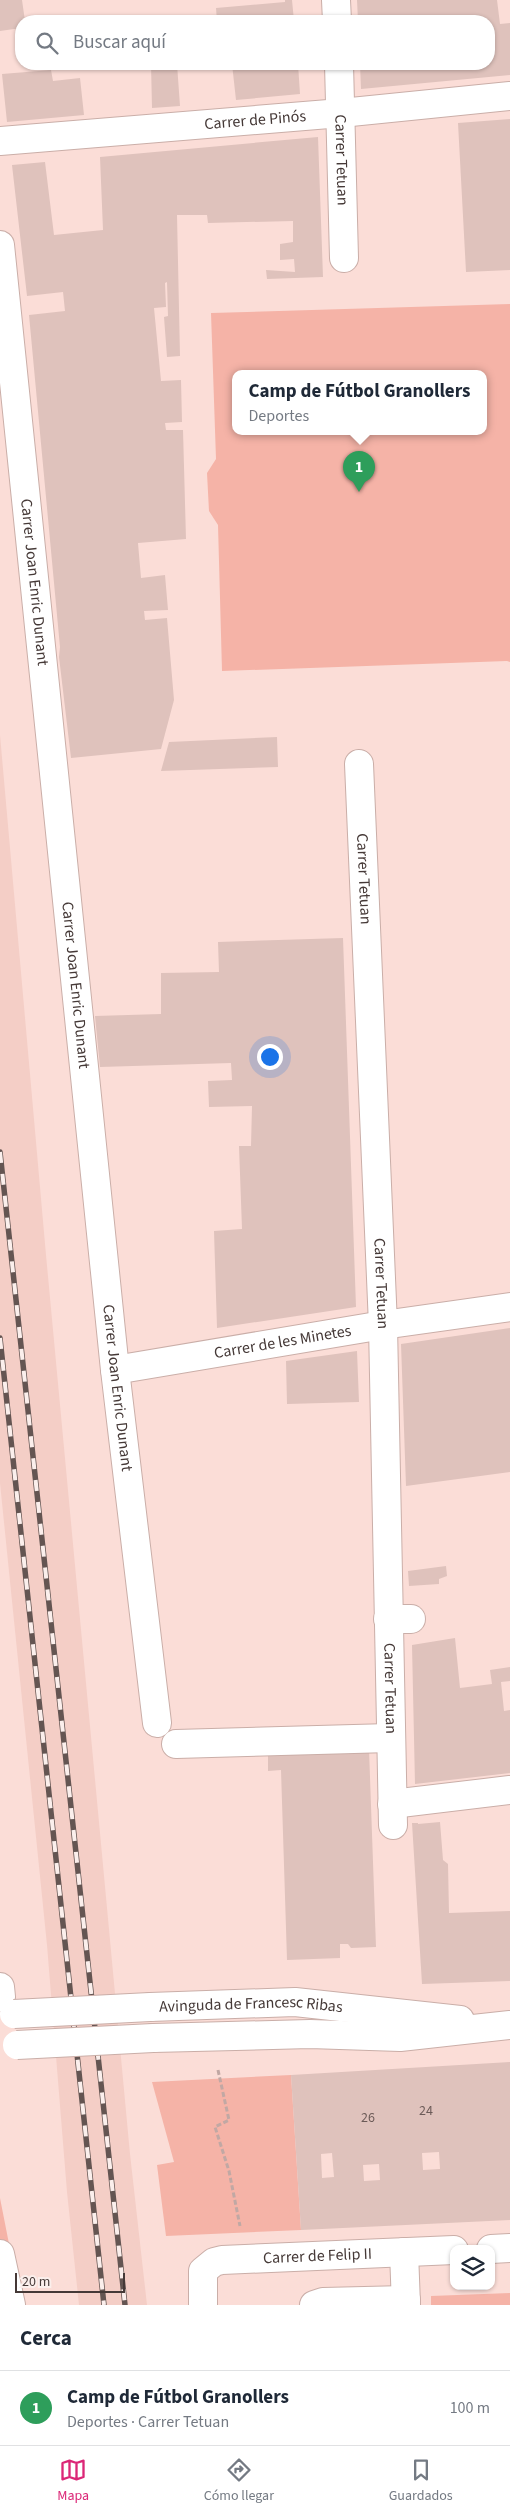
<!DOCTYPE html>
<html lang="es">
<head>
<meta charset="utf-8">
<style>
	:root { --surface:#fff; --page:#f2f2f3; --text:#1f2937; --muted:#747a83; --line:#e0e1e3; --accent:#db2777 }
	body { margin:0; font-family:"Source Sans 3",sans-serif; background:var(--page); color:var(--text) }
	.controls { position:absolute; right:15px; bottom:15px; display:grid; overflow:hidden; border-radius:10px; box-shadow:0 1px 4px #0004 }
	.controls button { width:45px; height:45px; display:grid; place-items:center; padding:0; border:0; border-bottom:1px solid var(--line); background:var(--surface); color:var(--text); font:25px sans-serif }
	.scale { position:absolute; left:15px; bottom:12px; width:110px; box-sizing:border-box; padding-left:5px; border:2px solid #453937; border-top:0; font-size:14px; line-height:18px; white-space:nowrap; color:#453937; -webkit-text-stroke:4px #fbefec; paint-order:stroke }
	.you { position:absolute; left:269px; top:1056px; width:18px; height:18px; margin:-12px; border:4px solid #fff; border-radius:50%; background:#1a73e8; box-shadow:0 0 0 8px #1a73e833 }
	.badge { display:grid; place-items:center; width:32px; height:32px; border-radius:50%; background:var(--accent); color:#fff; font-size:16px; font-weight:700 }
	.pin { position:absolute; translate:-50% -41px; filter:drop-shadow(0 1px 2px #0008) }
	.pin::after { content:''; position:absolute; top:26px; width:18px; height:15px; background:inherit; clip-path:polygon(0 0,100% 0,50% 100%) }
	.popup { position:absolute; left:232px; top:370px; width:255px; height:65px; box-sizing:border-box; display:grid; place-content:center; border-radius:10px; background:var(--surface); filter:drop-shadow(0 1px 4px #0005); font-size:16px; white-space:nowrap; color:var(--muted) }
	.popup b { font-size:19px; color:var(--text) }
	.popup::after { content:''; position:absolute; left:50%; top:100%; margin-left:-10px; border:10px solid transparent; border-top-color:var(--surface) }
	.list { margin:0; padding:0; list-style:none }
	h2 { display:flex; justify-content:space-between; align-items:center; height:65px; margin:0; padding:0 20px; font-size:21px }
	h2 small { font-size:16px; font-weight:400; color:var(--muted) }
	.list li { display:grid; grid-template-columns:32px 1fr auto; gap:15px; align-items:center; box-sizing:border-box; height:75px; padding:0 20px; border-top:1px solid var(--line) }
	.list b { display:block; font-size:19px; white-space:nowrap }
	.list p { margin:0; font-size:16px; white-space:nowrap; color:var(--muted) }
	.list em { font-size:16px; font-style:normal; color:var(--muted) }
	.icon { flex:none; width:28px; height:28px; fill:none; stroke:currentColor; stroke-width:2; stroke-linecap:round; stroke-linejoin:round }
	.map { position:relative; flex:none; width:510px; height:2305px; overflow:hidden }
	.search { position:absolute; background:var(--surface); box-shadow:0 1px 4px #0004; left:15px; right:15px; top:15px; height:55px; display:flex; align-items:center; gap:12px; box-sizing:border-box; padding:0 18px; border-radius:20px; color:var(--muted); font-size:19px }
	.sheet { height:140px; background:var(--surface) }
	nav { display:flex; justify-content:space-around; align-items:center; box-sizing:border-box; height:70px; border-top:1px solid var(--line); background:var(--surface); font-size:14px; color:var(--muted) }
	nav a { display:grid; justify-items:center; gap:2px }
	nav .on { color:var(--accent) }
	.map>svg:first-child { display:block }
</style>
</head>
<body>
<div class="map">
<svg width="510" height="2305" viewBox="0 0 510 2305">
	<rect width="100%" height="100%" fill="#fbddd7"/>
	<path fill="#f4cec6" d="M0,735L46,1255L130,2154L147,2305H79L67,2192L47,1945L0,1483Z"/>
	<path fill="#f5b3a7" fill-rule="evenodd" d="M510,304V662L507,661L222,671L218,525L209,511L207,473L216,459L211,313ZM483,373V431H235V373Z
		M291,2075L301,2230L166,2236L157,2165L174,2162L152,2082Z
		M0,2198L21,2305H0Z
		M510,2293V2305H431V2296Z"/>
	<path fill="#dfc2bc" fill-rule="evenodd" d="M0,0H22L25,21H21V28L0,31Z
		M285,0H292L294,21H217L216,8L285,2Z
		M357,0H497L500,24L510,23V75L361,89L360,64H489V21H358Z
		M151,64H177L180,106L152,108Z
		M232,64H298L300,94L236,100Z
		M51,70L53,81L80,78L84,115L7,122L2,74Z
		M510,119V270L466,272L458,123Z
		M318,137L323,277L267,279L266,270L295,272L294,259L280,260V244L293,242V221L208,223L207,215H177L180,356L167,357L164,317L168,316L167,282L165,283L166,307L154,308L161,381L181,380L182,422L165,423L166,430H183L186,539L138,543L141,578L165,575L168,610L144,611L145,620L167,618L174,700L161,749L71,758L59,657L60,647L29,315L65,311L63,292L27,296L12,165L45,162L54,235L103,230L100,157Z
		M277,737L278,767L161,771L169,742Z
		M343,938L356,1307L217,1328L214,1231L242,1229L239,1146H251L252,1106L209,1107L208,1081L232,1080L231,1063L100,1067L95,1016L161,1014V973L219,972L218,942Z
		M510,1328V1472L406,1486L401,1344Z
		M357,1351L359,1402L287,1404L286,1361Z
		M446,1566L447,1576L439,1579V1584L409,1586L408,1571Z
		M455,1638L460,1688L492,1684L490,1670L510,1667V1681L501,1682L504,1711L510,1710V1773L415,1784L412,1645Z
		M369,1749L376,1947L351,1948L348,1944H340V1958L287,1960L281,1770L268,1771V1753Z
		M440,1822L443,1860L448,1864L449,1913L510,1911V1981L422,1984L412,1823H418V1824Z
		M510,2062V2220L301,2230L291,2075ZM439,2152L440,2169L423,2170L422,2153ZM332,2153L334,2177L322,2178L321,2154ZM379,2164L380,2180L364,2181L363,2165Z"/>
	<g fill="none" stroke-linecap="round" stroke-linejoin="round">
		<defs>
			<g id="minor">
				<path d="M336,0L337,21"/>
				<path id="s1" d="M339,64L344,258"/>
				<path id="s2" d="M0,141L341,113L510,96"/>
				<path id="s3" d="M0,245L115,1370L157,1723"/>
				<path id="s4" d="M359,764L383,1325L393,1825"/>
				<path id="s5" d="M115,1370L383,1325L510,1307"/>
				<path d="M388,1619H411"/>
				<path d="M176,1744L390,1738"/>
				<path d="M392,1804L510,1790"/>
				<path d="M0,1987L1,1997"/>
				<path id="s6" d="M150,2007L295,2002L460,2020"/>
				<path d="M153,2038L310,2034L400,2037L510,2025"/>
				<path d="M491,2249L510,2248"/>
				<path d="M404,2252L406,2305"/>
				<path d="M0,2254L11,2305"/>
				<path id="s7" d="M203,2305V2271L214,2262L222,2260L454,2250"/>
				<path d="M314,2305L323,2302L406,2300"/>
			</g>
		</defs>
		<use href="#minor" stroke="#caaea8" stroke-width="30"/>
		<path stroke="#c1a8a4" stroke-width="3" stroke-dasharray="5 2.5" stroke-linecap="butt" d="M218,2070L229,2120L215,2127L229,2171L240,2226"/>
		<use href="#minor" stroke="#fff" stroke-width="28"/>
		<defs>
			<path id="rail" d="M0,1152L125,2305
				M0,1338L104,2305"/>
		</defs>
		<use href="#rail" stroke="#645552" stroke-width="5.5"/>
		<use href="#rail" stroke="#fbefec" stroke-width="4" stroke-dasharray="11" stroke-linecap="butt"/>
		<defs>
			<path id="minor-bridge" d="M14,2014L150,2007
				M17,2045L153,2038"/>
		</defs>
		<use href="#minor-bridge" stroke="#caaea8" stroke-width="30" stroke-linecap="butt"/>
		<use href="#minor-bridge" stroke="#fff" stroke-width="28"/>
	</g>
	<g text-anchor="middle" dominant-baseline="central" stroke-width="4.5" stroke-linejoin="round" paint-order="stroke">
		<g font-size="14" fill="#6c5b58">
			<text x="426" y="2111">24</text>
			<text x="368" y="2118">26</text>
		</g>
		<g font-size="16" fill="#453937" stroke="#fbefec">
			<text stroke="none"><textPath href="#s2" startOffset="256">Carrer de Pinós</textPath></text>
			<text stroke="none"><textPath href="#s1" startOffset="96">Carrer Tetuan</textPath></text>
			<text stroke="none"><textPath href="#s3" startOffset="339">Carrer Joan Enric Dunant</textPath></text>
			<text stroke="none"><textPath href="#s4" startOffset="115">Carrer Tetuan</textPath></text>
			<text stroke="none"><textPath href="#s3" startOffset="744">Carrer Joan Enric Dunant</textPath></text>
			<text stroke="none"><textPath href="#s4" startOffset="520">Carrer Tetuan</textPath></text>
			<text stroke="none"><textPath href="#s5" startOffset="170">Carrer de les Minetes</textPath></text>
			<text stroke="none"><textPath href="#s3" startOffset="1149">Carrer Joan Enric Dunant</textPath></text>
			<text stroke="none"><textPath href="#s4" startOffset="925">Carrer Tetuan</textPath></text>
			<text stroke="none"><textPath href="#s6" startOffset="101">Avinguda de Francesc Ribas</textPath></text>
			<text stroke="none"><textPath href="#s7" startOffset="152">Carrer de Felip II</textPath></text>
		</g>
	</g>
</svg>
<div class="controls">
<button><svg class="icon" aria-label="layers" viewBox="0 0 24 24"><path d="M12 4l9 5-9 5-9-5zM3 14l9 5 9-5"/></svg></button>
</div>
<div class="scale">20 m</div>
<div class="you"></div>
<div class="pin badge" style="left:359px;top:492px;background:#2e9e5b">1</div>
<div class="popup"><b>Camp de Fútbol Granollers</b>Deportes</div>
<div class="search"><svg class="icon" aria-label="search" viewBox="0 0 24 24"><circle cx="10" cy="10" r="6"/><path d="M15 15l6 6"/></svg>Buscar aquí</div>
</div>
<section class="sheet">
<h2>Cerca<small></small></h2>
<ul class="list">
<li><span class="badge" style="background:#2e9e5b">1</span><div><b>Camp de Fútbol Granollers</b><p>Deportes · Carrer Tetuan</p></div><em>100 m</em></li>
</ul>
</section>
<nav>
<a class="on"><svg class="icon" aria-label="map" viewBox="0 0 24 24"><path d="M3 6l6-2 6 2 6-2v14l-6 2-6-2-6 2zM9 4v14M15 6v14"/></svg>Mapa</a>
<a><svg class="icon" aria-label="directions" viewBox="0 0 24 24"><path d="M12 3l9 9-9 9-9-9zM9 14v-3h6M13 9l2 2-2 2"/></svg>Cómo llegar</a>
<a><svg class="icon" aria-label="saved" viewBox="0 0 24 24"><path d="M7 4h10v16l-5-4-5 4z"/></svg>Guardados</a>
</nav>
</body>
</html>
